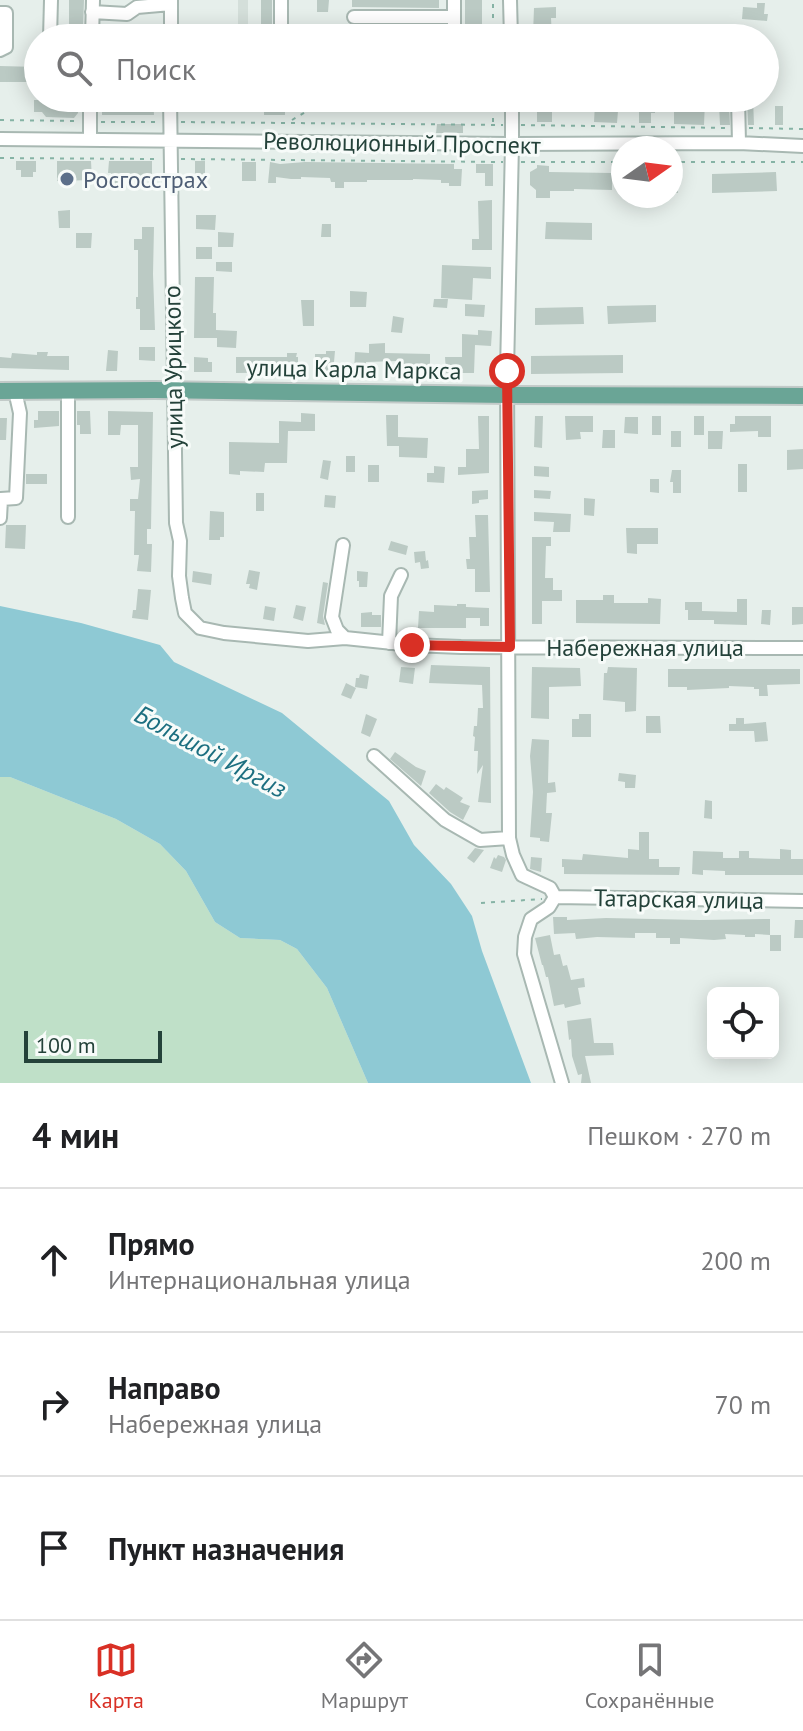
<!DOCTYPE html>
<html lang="ru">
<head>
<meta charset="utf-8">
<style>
	:root { --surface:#fff; --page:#f2f2f2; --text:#202124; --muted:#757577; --line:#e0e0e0; --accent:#d93025 }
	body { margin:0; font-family:"PT Sans",sans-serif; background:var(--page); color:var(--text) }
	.controls { position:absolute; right:24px; bottom:24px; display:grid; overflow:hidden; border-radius:12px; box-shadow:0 4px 20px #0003 }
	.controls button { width:72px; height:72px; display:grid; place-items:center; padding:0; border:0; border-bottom:2px solid var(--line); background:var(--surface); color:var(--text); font:40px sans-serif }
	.compass { position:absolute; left:611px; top:136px; width:72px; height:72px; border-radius:50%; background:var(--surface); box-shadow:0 4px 20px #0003; rotate:76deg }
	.scale { position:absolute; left:24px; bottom:20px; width:138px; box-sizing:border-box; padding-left:8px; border:4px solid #24423a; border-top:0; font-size:22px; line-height:28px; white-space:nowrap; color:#24423a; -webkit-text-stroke:6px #f7fbf9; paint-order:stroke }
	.stop { position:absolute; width:24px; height:24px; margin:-18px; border:6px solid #d93025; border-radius:50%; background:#fff }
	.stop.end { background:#d93025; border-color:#fff; box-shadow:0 2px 8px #0008 }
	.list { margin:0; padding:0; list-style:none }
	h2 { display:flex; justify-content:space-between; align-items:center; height:104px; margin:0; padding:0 32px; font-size:34px }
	h2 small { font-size:26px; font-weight:400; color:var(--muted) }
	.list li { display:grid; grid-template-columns:52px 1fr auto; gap:24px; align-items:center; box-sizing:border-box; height:144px; padding:0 32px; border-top:2px solid var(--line) }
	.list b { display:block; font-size:30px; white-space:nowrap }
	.list p { margin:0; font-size:26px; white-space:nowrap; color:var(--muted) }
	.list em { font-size:26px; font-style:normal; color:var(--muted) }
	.icon { flex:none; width:44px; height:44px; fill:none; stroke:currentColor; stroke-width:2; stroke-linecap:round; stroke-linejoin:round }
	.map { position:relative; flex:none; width:803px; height:1083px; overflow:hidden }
	.search { position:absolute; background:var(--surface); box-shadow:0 4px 20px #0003; left:24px; right:24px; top:24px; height:88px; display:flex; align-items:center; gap:20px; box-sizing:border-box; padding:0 28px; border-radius:44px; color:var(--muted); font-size:30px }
	.sheet { height:536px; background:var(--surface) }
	nav { display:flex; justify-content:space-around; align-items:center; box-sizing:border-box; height:112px; border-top:2px solid var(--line); background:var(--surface); font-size:22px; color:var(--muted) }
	nav a { display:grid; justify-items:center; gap:4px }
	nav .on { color:var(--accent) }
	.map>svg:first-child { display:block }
</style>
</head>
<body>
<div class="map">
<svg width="803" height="1083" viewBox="0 0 803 1083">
	<rect width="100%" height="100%" fill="#e6efeb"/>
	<path fill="#d4dfda" d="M238,0H248V29H238Z"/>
	<path fill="#bfe0c8" d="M296,25H350V38H296Z
		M0,777H10L116,819L160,844L186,871L215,922L240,938L280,940L297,949L327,988L368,1083H0Z"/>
	<path fill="#8ec9d4" d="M0,606L81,623L160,645L174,662L282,713L389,801L414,845L451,884L472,916L482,951L531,1083H368L327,988L297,949L280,940L240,938L215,922L186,871L160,844L116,819L10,777H0Z"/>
	<path fill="#bbcac4" d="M69,0H84L83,28H69Z
		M261,0H272V26H261Z
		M317,0H329L328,12H317Z
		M352,0H439V8L352,7Z
		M465,0H482V38H465Z
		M757,3H765L764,14H768L767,21L742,19L743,7L757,8Z
		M556,7V18H551L552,38H541V34H533L534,8Z
		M354,31H376V38H354Z
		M0,66L38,67V82H0Z
		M102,98H153L154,115H102Z
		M395,98H483V107L395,104Z
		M609,98L619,99L617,123L594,122L595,103H608Z
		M747,98H753L754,125H748Z
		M34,100H78V113L74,118L46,117L42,112H34Z
		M696,100H705L704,125L674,124V111H696Z
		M264,101H285V115H264Z
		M537,103H552V122H537Z
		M642,103H655V113H651V123H639V110H642Z
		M719,105H729L730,125H720Z
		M775,106H783V125H775Z
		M437,124H463V133H436Z
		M16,161H36V172H33V177H21V170H16Z
		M57,161H91L92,180L57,181Z
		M109,161H152V179H121V184H113V178H111V173H108Z
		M195,161H205V181H195Z
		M242,162H256V181H242Z
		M270,162L280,164L305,162L454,164V169H462L461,186H449V183H441V180L413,179V180H367V182H344V188H335V182H331L330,178L301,177V179H291L276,177V183H268Z
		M476,164H493V186H485V173H476Z
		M537,165L549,166V172L612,173V190L574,189V191H550V198H536V190L530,185V172L537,168Z
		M776,172L777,191L712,193V174Z
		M671,175H678V193H671Z
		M492,200V250H472V239H479L478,201Z
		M70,210V228H59L58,211Z
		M196,215H216L215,230L196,229Z
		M546,222L592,223V240L545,239Z
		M322,224H331V237H321Z
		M142,227H154L153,274L155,330H140V309H136V297H138V250H134V239H142Z
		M218,232L234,233L233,247H218Z
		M76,233H92L91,248H76Z
		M196,247H212V259H196Z
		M216,262H232V272L216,271Z
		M442,265L491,267V279L473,278L472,300L441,298Z
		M195,277H214L213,313H216V330L237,331L236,348L217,347V338H194Z
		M350,291L367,292L366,307H350Z
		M434,299H448L447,308L433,307Z
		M301,300H314V326H303Z
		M465,304L485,305L484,317L465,316Z
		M656,305V322L608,324L607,306Z
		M583,307L584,324L535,325V308Z
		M393,316L404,318L402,333L391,332Z
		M478,330L492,331L491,346L475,345L474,373H446L445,357H462V334L478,335Z
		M385,343V353L430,354V373H397L398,361L366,362V372H354L355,352L369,353V344Z
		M139,347H155V361L139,360Z
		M108,350L118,351L117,371H106Z
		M326,351H335L333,373L318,372V364H315V354H326Z
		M37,352H48L47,356H69V370L0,368V357L11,358L12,353L37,355Z
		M287,353H297L296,357H298V372L236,373V357H287Z
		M623,355V373L531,374V356Z
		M194,357L208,358V362H212V372H194Z
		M38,411H59V426L34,428V420H38Z
		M77,411H90L91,434H80V425H77Z
		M108,411L153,412L151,529H147V544H152L151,572L137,571L139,555H134L135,511H130V499H138L140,479L131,480L130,467H138V425H121L120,435H108Z
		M301,413L315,414V431H288L287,463H265L264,472L240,471V475L229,474V442L279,443V421L301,422Z
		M386,415H398V437L428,438L427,458L399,457V446H387Z
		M478,416H489V473L458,475V467H466V449H479Z
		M535,416H543L542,448L534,447Z
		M565,416H593V432H580L581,439L566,440Z
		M652,416H661V435H652Z
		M694,416H704V435H694Z
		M735,416H771V437H758V431L730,432V424H735Z
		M625,417H638V434L624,433Z
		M0,418H7L6,440H0Z
		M603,430H615V448H602Z
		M671,431H681V447H671Z
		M708,431H723L722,449H708Z
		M803,449V469L787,470V450Z
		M346,456H355V472H346Z
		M323,460L331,461L328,480L320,478Z
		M738,464H747V492H738Z
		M368,465H379V482H368Z
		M434,466L445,467L444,483L427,482V473H434Z
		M534,466L549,467V477L534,476Z
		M672,470H681V493H673V482H670Z
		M26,474H47V484H26Z
		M650,479H659V493L650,492Z
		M488,490V499L479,500V503L472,504V491Z
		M534,490L551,491L550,499L534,498Z
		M256,493H264V511H256Z
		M325,495L336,496L335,508L324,507Z
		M584,498L595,499L594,516L584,515Z
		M210,511L224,512V537H220V540H209Z
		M534,512L571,514L570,532H553L554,522L534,521Z
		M475,515H488L490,592H475V569H467L466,559H470L469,537H476Z
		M6,525H26L25,549L5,548Z
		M626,528H658V544H637V554L627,553Z
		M532,537H551V546H546L545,578H553V590H562V601H542V624H532Z
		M391,541L408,546L406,555L388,550Z
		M425,551L426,561L428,560L429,568L421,569L420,562L415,563L414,552Z
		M249,570L260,572L257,590L249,588L250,584H246Z
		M193,571L212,574L211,585L192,582Z
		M357,571L368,572L367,587H359V581H357Z
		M323,582L328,583L323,616L325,625L317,623Z
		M138,589L151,590L148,620L132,618L133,610H136Z
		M603,595H614V603H648V598L661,599L660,624L576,623V600H603Z
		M737,599H747V625L714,624V620H688V610H685V602H702V611L737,612Z
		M457,604H466V607L489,608V626H480V618H466V628H418L419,611L434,612V605L457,606Z
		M296,605L306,607L303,621L293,618Z
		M265,606L276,608L274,621L263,619Z
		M792,607H803V624L792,625Z
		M762,610H771L770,625L761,624Z
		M372,612V615H381V627H361V613Z
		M431,665L490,667L491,803L478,802L483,765L477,774L478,751H474L475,737L473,736L474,726H477L478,708H483L482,685L429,683Z
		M401,667L415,668L413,684L399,682Z
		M532,667L580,668L581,686L549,687V719L531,718Z
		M608,667L637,668L636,711L625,712V702L603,700L604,673H607Z
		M668,669H800V684L767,685L768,696H759V689H754V687L729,686V688L687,690V687H668Z
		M360,674L369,676L367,689L355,687L356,678H359Z
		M346,683L356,688L351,699L341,695Z
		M366,714L377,719L370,737L361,733Z
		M579,714H591V737H572V719H579Z
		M646,716H660L661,733H646Z
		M736,718H744V724L766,722L768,741L755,742L754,731H729V724H736Z
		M532,739L549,740L548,783L555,782L556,792L547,793L546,813H552L549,842L540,841V838L530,837L533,792L530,756Z
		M395,752L416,767L426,771L421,786L390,759Z
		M619,773L636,775L635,788H625V782L618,781Z
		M436,784L444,790L446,787L463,798L460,802L470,806L463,820L450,812L429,793Z
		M705,800L712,801V819L704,818Z
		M639,832H649V859H659V867H680L679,875L564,874V867H562V859L582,860L583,854L628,858V849L639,850Z
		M475,848L484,850L474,863L467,858Z
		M780,849L791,850V859H803V875H725V871L703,870V875L692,874L693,851L723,852V858H739V851H749V858L780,859Z
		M498,855L504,857L506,860L502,872L490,868L494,857L496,859Z
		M531,857L542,858L541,872L530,869Z
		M553,917H567V920L606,918L700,920L770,919V935L755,934V937H745V935L725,934L726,939L714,940L680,938V944H670V938H656V933H635V938L597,937L576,939L575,933L554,934Z
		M795,920H803V938H794Z
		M550,935L554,955L560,954L563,966L567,965L571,980L584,978L585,987L578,988L581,1004L565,1008L564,1004L554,1006L548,977H546L543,965H542L535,938Z
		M770,935H781V951H770Z
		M591,1018L594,1043H613L614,1055L585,1056L591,1083H581L582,1074L578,1075L572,1056L571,1039L569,1040L567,1021Z"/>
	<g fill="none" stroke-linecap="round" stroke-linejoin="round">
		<defs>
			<path id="minor" d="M454,0V38
				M510,0L511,38
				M92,12L127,14L137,7L171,4
				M0,13H6V47L0,50
				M354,17H454
				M50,38L51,0
				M92,38L93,0
				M171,38V0
				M225,38L232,36L281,35
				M281,38V0
				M170,98L176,523L180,541L179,576L182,598L185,613L200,628L224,633L308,641L345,638L412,645L461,647L803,648
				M512,98V144L507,371L509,838L513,855L522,875L550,888L555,897L549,907L531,919L525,937L524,954L562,1083
				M738,98L739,143
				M0,139L512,144L739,143L803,146
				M90,140V98
				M68,391V517
				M0,518L1,499L16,498L20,413L15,391
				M343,545L332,617L337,630L345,638
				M389,643L391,596L401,575
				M374,756L445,820L480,840L509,838
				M555,897L803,901"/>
			<path id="major" d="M0,391L155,390L508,395L803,396"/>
		</defs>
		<use href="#minor" stroke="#a8b8b2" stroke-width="16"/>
		<use href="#major" stroke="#c2cac8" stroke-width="20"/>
		<path stroke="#86b3a5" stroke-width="2" stroke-dasharray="4 6" stroke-linecap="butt" d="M493,38V0
			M493,98V125
			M0,120L79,121
			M292,120L329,98
			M101,122H159
			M181,122L503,125
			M521,125L727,128
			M749,128L803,129
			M0,158L159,159
			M181,159L503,162
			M521,162H623
			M671,162H803
			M481,903L542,899"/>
		<use href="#minor" stroke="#fff" stroke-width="12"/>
		<use href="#major" stroke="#6aa596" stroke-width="16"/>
	</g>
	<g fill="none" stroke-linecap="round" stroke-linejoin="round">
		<path stroke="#d93025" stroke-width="10" d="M412,645L510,647L507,371"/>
	</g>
	<circle fill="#5c6f8a" stroke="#f7fbf9" stroke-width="3" cx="67" cy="179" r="8"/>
	<g text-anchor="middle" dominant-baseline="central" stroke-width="6" stroke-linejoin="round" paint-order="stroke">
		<g font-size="24" fill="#24423a" stroke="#f7fbf9">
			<text transform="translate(402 143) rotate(1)">Революционный Проспект</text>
			<text transform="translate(173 367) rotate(-91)">улица Урицкого</text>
			<text transform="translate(354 369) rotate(1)">улица Карла Маркса</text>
			<text x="645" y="647">Набережная улица</text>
			<text transform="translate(679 899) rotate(1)">Татарская улица</text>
		</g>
		<g font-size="24" fill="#4e5e75" stroke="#f7fbf9" text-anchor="start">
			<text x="83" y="179">Росгосстрах</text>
		</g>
		<g font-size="26" font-style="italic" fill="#1c6f80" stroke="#f7fbf9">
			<text transform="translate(211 751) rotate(28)">Большой Иргиз</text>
		</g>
	</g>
</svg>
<div class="controls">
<button><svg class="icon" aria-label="locate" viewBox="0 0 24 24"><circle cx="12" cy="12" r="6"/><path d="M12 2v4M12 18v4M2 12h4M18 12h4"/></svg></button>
</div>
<svg class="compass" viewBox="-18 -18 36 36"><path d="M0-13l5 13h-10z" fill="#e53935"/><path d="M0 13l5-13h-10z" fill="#757577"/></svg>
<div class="scale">100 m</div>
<div class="stop" style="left:507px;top:371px"></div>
<div class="stop end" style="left:412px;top:645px"></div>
<div class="search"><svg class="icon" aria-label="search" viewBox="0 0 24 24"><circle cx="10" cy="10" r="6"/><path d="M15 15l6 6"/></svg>Поиск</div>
</div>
<section class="sheet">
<h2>4 мин<small>Пешком · 270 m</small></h2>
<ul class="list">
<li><svg class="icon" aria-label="ahead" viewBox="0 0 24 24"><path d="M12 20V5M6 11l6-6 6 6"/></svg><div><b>Прямо</b><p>Интернациональная улица</p></div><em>200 m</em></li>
<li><svg class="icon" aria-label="right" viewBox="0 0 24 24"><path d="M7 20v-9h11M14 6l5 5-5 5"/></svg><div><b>Направо</b><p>Набережная улица</p></div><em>70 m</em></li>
<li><svg class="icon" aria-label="arrive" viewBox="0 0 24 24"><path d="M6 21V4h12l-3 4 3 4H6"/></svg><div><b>Пункт назначения</b></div></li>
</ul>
</section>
<nav>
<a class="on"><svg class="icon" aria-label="map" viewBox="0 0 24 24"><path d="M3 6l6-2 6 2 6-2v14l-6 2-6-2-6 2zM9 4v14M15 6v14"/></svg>Карта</a>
<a><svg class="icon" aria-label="directions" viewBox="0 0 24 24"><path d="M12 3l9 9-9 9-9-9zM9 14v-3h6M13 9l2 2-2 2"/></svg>Маршрут</a>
<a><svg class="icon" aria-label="saved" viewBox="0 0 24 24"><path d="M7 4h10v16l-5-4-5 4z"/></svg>Сохранённые</a>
</nav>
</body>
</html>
